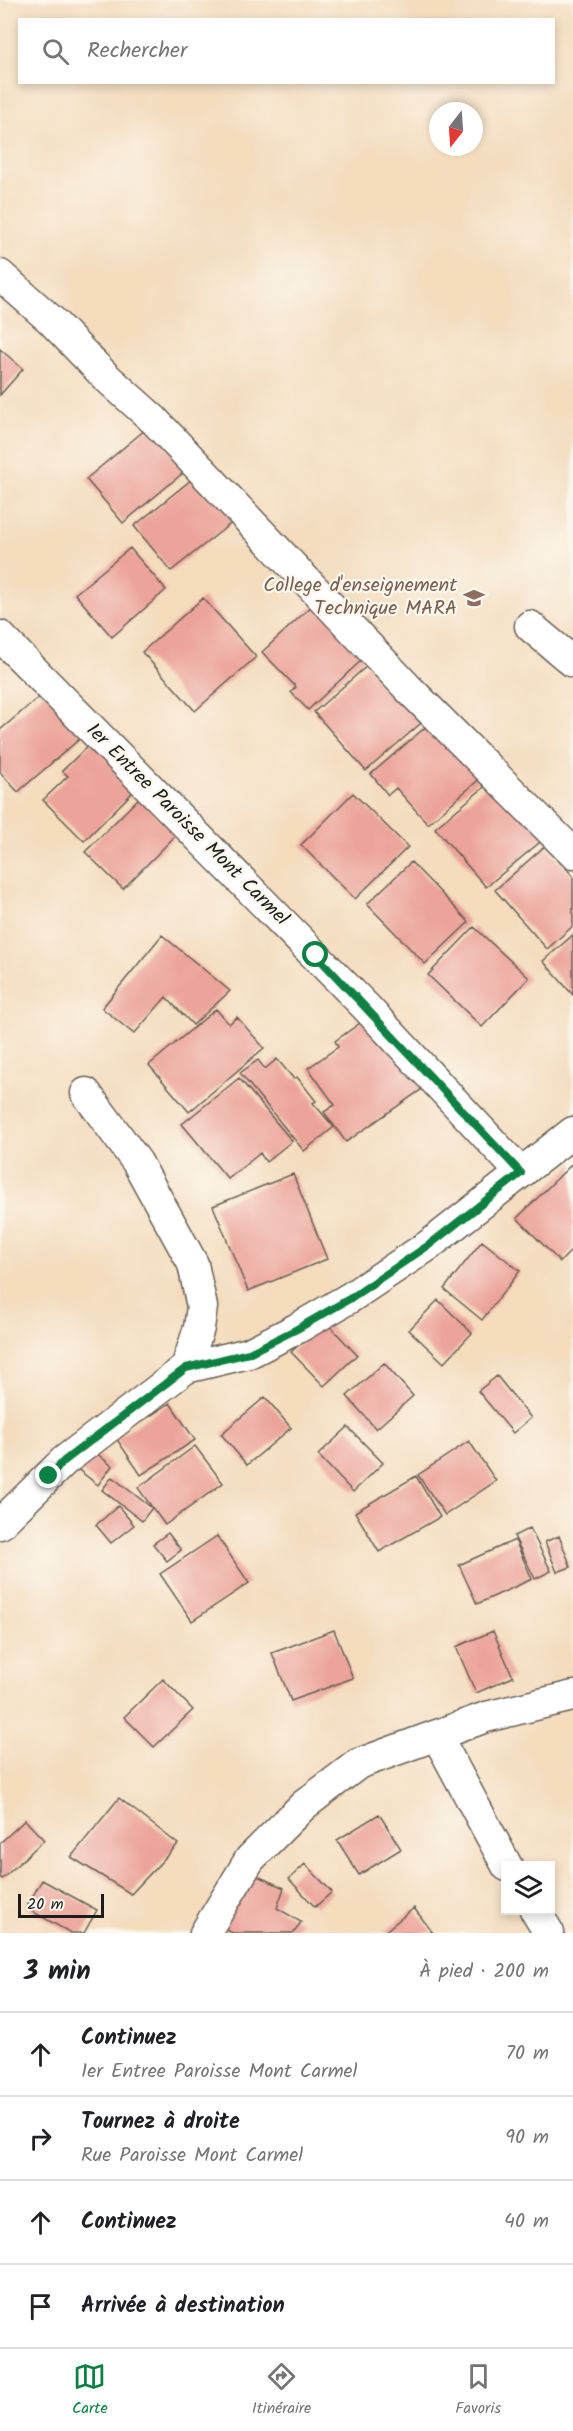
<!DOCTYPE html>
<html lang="fr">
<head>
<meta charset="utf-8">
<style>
	:root { --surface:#fff; --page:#f2f2f2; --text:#202124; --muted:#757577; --line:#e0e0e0; --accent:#0b8043 }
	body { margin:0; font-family:Kalam,sans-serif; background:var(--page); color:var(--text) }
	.controls { position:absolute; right:18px; bottom:18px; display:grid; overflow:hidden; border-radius:0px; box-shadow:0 3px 9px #0003 }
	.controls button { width:54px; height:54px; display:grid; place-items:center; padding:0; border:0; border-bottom:2px solid var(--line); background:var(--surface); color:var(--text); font:30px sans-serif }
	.compass { position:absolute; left:429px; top:102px; width:54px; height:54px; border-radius:50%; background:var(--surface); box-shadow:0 3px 9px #0003; rotate:197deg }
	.scale { position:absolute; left:18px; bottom:15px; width:86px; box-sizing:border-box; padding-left:6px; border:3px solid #1c1c1c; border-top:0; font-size:16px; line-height:21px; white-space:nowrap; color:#1c1c1c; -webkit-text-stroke:4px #fbf7ec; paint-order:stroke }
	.stop { position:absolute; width:18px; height:18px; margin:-14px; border:4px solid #0b8043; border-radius:50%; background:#fff }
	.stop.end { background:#0b8043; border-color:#fff; box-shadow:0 2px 6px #0008 }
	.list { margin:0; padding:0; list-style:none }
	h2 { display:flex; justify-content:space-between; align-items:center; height:78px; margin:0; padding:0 24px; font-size:26px }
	h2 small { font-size:20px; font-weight:400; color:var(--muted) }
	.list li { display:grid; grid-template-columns:39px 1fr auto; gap:18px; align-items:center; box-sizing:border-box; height:84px; padding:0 24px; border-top:2px solid var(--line) }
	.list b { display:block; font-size:22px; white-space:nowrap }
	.list p { margin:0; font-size:20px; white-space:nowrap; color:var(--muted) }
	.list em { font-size:20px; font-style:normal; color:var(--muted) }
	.icon { flex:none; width:33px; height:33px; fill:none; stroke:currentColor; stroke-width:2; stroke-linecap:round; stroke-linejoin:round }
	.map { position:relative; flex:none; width:573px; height:1933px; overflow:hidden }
	.search { position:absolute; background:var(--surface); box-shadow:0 3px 9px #0003; left:18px; right:18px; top:18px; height:66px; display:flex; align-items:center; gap:15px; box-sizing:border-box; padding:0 21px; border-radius:0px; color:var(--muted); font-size:22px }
	.sheet { height:414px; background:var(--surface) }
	nav { display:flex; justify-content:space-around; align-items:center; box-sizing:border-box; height:84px; border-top:2px solid var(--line); background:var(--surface); font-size:16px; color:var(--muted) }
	nav a { display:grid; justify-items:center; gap:3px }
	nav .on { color:var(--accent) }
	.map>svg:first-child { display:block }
</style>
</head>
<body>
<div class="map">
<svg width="573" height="1933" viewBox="0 0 573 1933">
	<rect width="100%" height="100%" fill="#fbf7ec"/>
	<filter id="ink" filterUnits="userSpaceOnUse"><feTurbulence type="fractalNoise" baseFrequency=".0167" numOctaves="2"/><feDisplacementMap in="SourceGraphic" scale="12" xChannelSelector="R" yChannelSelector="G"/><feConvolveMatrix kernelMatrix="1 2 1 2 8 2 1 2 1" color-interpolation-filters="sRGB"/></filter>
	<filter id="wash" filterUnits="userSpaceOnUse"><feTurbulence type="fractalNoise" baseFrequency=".008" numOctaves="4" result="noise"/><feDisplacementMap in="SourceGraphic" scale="24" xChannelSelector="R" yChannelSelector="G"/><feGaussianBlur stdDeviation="1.35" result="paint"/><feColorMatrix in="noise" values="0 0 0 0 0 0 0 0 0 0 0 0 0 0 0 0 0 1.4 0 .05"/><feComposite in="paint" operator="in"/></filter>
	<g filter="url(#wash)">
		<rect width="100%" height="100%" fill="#f4dcbd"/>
		<g id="blocks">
			<path fill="#eca399" d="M0,349L23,369L0,395Z
				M152,424L189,468L123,523L86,479Z
				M202,471L239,517L171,571L134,526Z
				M130,548L166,590L112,637L75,594Z
				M203,598L256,657L195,711L142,652Z
				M315,603L365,657L308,710L291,692L296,687L262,652Z
				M376,658L428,717L366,771L314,712Z
				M45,692L83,736L18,792L0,772V730Z
				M435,719L484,775L428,824L396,788L388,795L371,774Z
				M96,738L141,784L84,841L43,800L68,776L62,771Z
				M494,779L545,838L486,887L435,828Z
				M353,793L408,847L355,899L301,845Z
				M139,798L176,835L123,889L85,852Z
				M546,845L573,876V926L547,949L495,890Z
				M411,862L469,922L425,964L367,904Z
				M474,927L529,978L482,1027L428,975Z
				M162,935L230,991L193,1025L166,997L134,1034L102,1008Z
				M573,935V995L543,961Z
				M216,1009L229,1024L237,1017L264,1048L189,1112L149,1065Z
				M370,1016L422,1089L346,1142L324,1112L335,1105L308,1068L338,1047L335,1041Z
				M277,1059L294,1079L297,1077L316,1101L313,1103L334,1127L304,1151L240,1073L258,1060L265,1069Z
				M239,1078L292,1141L266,1162L260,1153L228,1179L182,1124Z
				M573,1163V1249L560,1262L517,1218Z
				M293,1174L327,1259L248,1291L213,1206Z
				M482,1241L520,1271L482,1320L444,1289Z
				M438,1300L472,1333L444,1363L409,1330Z
				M325,1321L357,1355L324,1386L291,1352Z
				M384,1363L413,1396L376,1429L347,1396Z
				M497,1376L531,1418L513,1433L478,1391Z
				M265,1397L291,1428L247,1465L221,1434Z
				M170,1403L195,1440L141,1475L116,1438Z
				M348,1427L383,1463L353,1492L318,1455Z
				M469,1441L496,1481L445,1515L418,1475Z
				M86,1445L112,1466L98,1485L71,1464Z
				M195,1446L223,1483L165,1525L138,1488Z
				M416,1476L440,1517L379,1552L355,1512Z
				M112,1477L152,1508L142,1521L102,1490Z
				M118,1506L134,1525L111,1543L96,1525Z
				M530,1528L551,1571L535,1579L514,1536Z
				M168,1533L181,1550L167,1561L153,1544Z
				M217,1536L249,1583L192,1621L160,1574Z
				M559,1536L571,1567L557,1572L545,1542Z
				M515,1540L532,1579L477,1604L459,1565Z
				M334,1630L353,1678L291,1701L272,1653Z
				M493,1631L513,1677L476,1693L456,1647Z
				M163,1679L193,1710L154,1747L124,1717Z
				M119,1798L178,1844L131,1894L71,1857Z
				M379,1814L401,1849L359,1875L337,1840Z
				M25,1820L44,1840L2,1879L0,1877V1843Z
				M305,1864L332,1892L315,1907L289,1879Z
				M253,1874L284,1888L277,1908L301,1922L294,1933H232L222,1927Z
				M42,1880L97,1910L84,1933H71L26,1908Z
				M414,1908L433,1933H383Z"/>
		</g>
	</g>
	<g filter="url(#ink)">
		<use href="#blocks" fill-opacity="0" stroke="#685f54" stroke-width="1.5"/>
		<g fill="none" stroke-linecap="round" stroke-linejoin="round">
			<defs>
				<path id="minor" d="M0,275L52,321L105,376L154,420L408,688L573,853
					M530,626L573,662
					M0,636L365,1006L521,1173
					M186,1368L249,1353L296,1329L351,1297L429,1245L573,1132
					M0,1524L64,1461L186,1368L199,1328L202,1307L193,1264L137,1162L86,1093
					M437,1736L507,1866
					M535,1910L549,1933
					M205,1933L250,1859L304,1805L358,1764L486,1717L573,1696"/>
			</defs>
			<use href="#minor" stroke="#685f54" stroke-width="33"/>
			<use href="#minor" stroke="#fff" stroke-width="30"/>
		</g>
	</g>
	<g fill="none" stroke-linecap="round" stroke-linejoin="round" filter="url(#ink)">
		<path stroke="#0b8043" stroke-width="8" d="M49,1476L64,1461L186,1368L249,1353L297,1329L351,1298L429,1245L521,1173L316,955"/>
	</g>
	<defs>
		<symbol id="school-bare" viewBox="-9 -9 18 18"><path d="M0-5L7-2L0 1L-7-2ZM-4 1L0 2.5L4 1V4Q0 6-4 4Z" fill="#8d6e63" stroke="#fbf7ec" stroke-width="2.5" paint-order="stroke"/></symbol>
	</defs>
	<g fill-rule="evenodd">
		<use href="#school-bare" x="459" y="583" width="30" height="30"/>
	</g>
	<g text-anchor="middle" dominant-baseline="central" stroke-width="4.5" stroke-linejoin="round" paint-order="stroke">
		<g font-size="20" fill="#785e54" stroke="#fbf7ec" text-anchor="end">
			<text x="457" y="586">College d'enseignement<tspan x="457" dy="23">Technique MARA</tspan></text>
		</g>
		<g font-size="20" fill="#1c1c1c" stroke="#fbf7ec">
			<text transform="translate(187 825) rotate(45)">1er Entree Paroisse Mont Carmel</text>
		</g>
	</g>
</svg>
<div class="controls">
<button><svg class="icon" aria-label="layers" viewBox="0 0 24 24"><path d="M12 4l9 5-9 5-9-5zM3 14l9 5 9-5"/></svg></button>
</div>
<svg class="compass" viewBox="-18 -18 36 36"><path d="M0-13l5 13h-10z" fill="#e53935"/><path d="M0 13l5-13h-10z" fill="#757577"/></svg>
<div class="scale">20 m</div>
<div class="stop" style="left:316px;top:955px"></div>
<div class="stop end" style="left:49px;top:1476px"></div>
<div class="search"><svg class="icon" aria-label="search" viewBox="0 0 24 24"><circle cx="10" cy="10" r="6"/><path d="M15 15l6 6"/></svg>Rechercher</div>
</div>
<section class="sheet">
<h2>3 min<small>À pied · 200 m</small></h2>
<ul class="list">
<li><svg class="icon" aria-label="ahead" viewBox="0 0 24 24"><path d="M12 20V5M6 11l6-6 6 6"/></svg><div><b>Continuez</b><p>1er Entree Paroisse Mont Carmel</p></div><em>70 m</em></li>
<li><svg class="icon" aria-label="right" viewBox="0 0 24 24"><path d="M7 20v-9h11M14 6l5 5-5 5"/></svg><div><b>Tournez à droite</b><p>Rue Paroisse Mont Carmel</p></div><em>90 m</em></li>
<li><svg class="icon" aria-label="ahead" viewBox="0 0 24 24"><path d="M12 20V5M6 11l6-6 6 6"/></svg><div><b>Continuez</b></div><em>40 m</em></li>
<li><svg class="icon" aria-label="arrive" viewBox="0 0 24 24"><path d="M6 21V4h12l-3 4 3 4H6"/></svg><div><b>Arrivée à destination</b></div></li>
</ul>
</section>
<nav>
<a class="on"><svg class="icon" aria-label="map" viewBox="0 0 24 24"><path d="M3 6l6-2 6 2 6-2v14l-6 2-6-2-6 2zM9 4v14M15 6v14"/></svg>Carte</a>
<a><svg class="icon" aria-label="directions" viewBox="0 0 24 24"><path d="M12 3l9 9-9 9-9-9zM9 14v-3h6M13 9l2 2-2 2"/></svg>Itinéraire</a>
<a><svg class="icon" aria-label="saved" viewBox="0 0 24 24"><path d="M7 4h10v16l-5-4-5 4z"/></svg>Favoris</a>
</nav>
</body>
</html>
